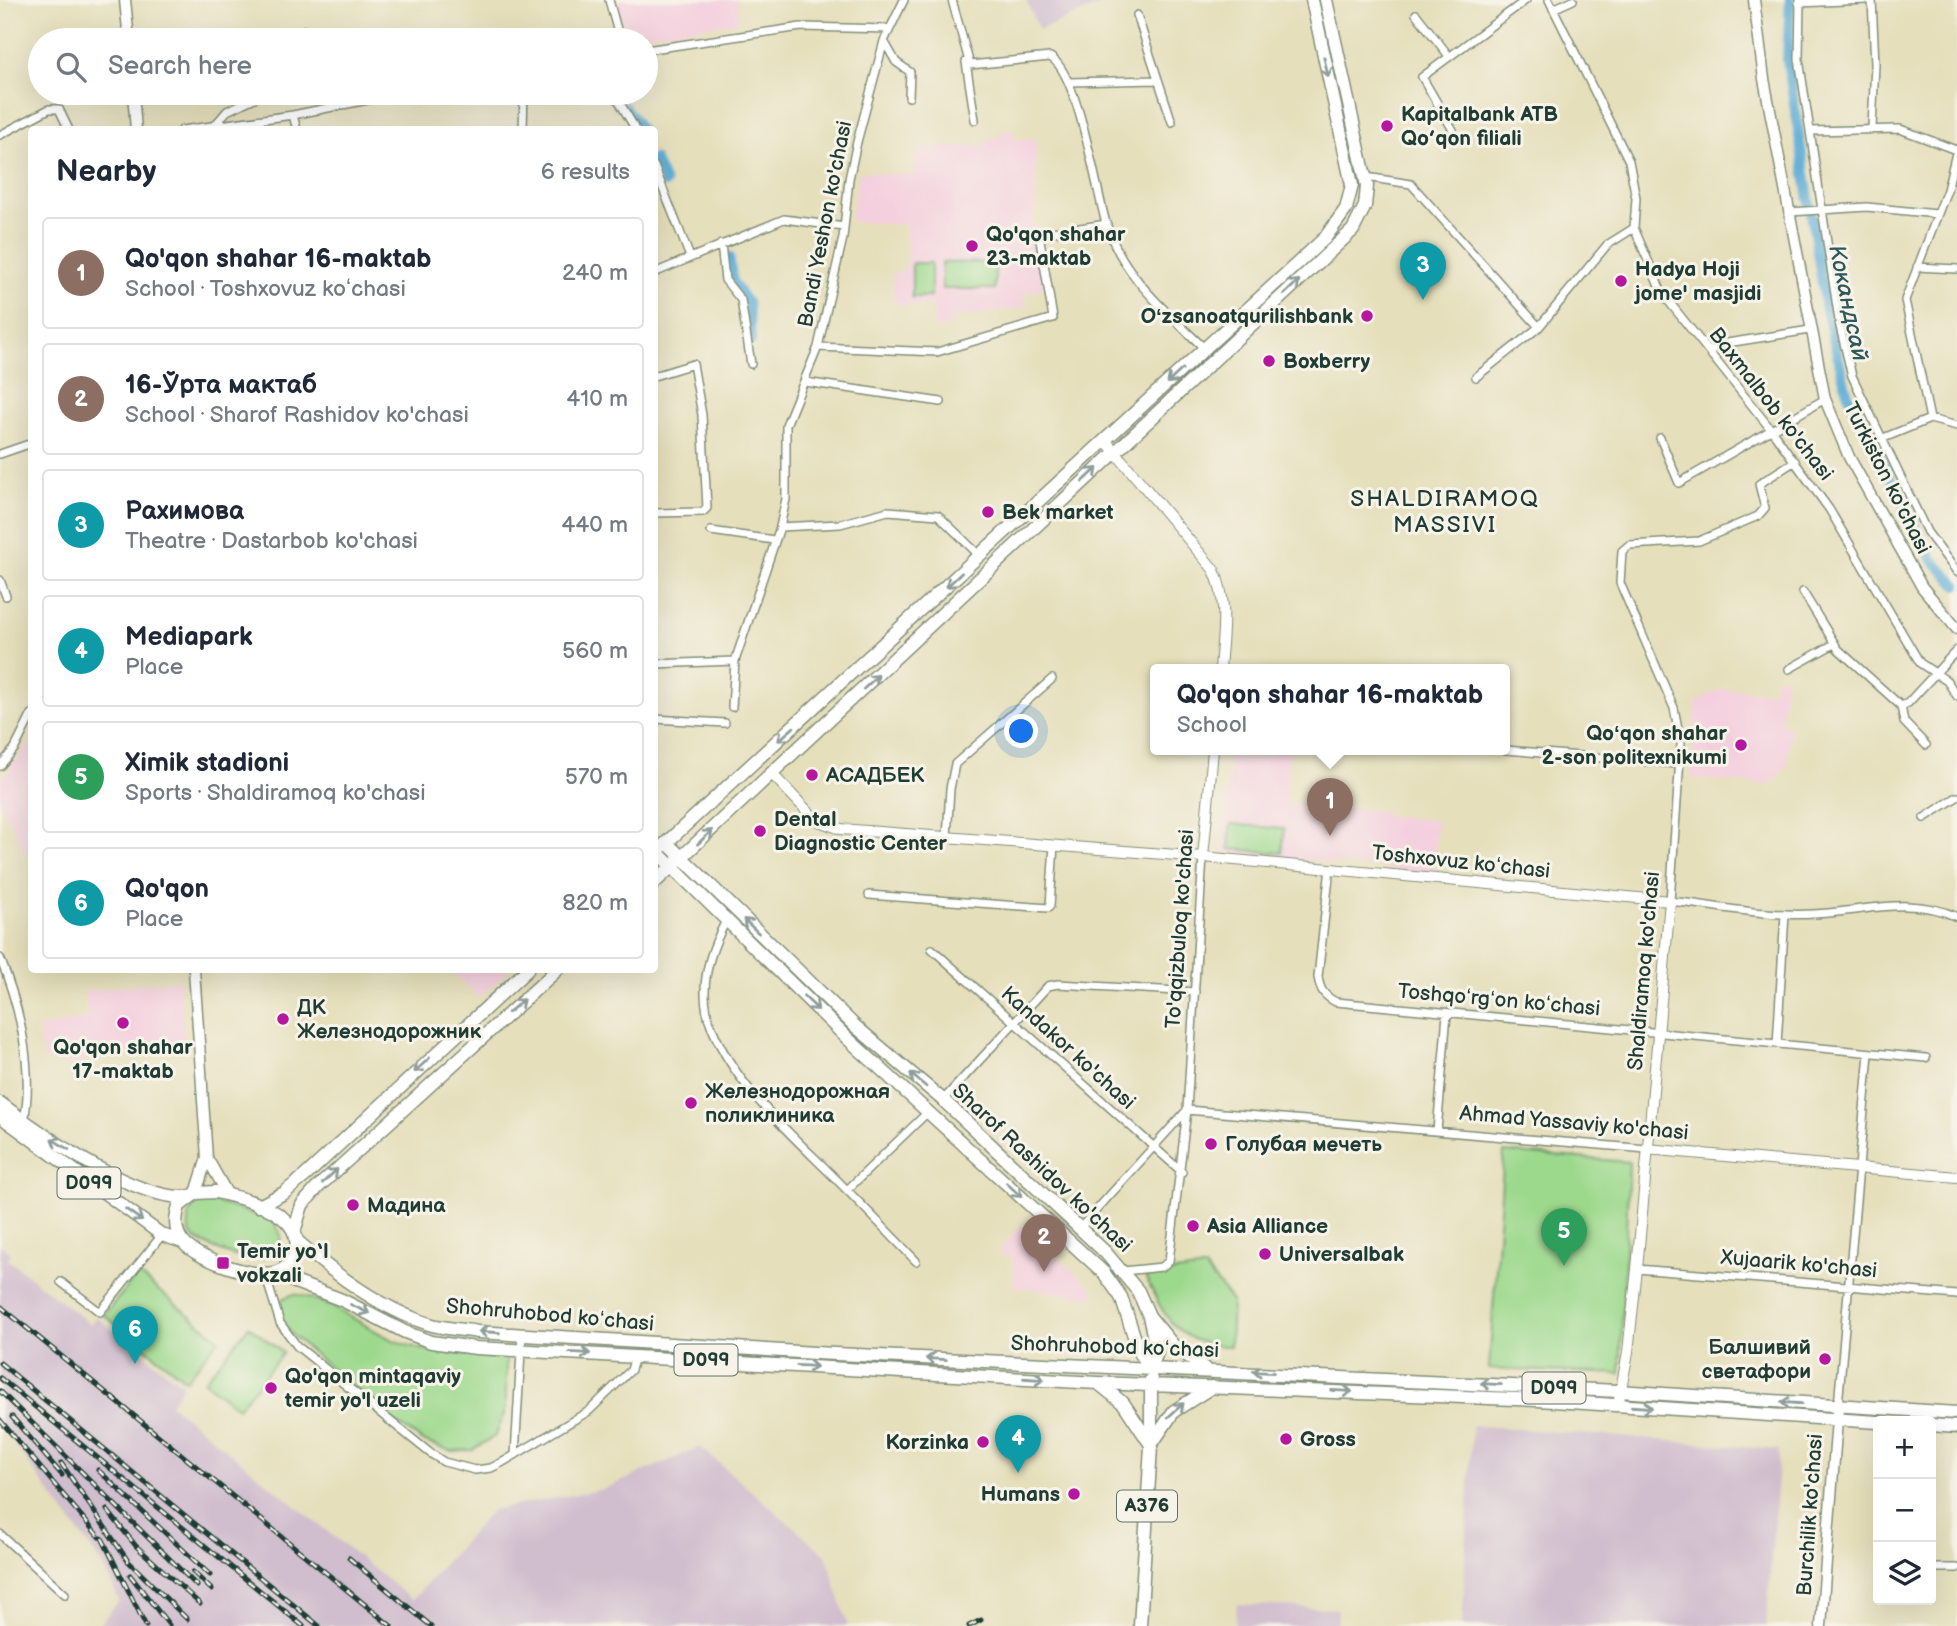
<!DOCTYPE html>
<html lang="en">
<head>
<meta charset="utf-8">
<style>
	:root { --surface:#fff; --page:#f2f2f3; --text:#1f2937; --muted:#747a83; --line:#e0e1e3; --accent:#b5179e }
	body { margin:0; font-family:"Balsamiq Sans",sans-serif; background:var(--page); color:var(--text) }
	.controls { position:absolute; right:21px; bottom:21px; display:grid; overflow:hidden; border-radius:7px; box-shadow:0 7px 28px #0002 }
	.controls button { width:63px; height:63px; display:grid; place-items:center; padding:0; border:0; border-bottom:2px solid var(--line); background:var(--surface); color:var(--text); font:35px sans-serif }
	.you { position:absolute; left:1022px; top:732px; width:24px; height:24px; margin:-18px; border:5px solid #fff; border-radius:50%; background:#1a73e8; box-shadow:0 0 0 10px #1a73e833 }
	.badge { display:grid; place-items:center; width:46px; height:46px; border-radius:50%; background:var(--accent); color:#fff; font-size:23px; font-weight:700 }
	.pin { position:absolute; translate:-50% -58px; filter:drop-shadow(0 2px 4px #0008) }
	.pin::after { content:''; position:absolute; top:37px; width:24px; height:21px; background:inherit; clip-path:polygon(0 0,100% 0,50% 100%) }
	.popup { position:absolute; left:1150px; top:664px; width:360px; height:91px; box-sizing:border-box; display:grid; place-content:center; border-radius:7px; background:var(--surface); filter:drop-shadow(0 2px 5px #0005); font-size:23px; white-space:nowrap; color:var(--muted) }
	.popup b { font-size:26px; color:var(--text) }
	.popup::after { content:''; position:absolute; left:50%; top:100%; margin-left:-14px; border:14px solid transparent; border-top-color:var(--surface) }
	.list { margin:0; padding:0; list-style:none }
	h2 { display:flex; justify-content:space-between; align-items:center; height:91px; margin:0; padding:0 28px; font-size:30px }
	h2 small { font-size:23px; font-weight:400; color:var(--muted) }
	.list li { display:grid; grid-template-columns:46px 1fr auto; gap:21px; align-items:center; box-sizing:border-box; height:112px; margin:0 14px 14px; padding:0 14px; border:2px solid var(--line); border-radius:7px }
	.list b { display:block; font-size:26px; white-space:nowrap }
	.list p { margin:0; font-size:23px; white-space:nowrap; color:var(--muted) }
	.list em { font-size:23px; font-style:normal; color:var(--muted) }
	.icon { flex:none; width:38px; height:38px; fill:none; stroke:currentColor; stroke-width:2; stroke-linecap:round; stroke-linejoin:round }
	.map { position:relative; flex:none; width:1957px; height:1626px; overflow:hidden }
	.search { position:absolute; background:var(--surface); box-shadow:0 7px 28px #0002; left:28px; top:28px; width:630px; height:77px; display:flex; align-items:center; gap:18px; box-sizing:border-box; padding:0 24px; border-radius:38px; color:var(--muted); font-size:26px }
	.panel { position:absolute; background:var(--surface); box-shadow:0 7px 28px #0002; left:28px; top:126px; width:630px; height:847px; border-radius:7px }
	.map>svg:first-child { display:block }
</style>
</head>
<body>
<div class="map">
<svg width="1957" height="1626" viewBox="0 0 1957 1626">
	<rect width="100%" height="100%" fill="#f7f3e8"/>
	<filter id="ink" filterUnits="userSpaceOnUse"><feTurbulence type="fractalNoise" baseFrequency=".0143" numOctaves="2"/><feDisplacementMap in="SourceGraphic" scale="14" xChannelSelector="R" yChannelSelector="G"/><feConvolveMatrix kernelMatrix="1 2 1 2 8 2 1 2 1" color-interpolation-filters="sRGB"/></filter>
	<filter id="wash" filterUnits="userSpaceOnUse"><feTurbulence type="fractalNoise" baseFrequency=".00686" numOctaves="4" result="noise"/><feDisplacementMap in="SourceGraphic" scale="28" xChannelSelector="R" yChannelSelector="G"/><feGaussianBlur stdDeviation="1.57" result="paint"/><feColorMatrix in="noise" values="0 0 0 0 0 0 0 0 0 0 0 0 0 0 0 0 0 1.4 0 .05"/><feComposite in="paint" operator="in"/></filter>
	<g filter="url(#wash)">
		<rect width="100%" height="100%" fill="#e5dfbb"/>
		<path fill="#f4cfde" d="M618,0H737L738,22L626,37Z
			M1011,129L1014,140L1036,139L1034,226L1044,289L1023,293L1025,307L951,318V327L934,328L933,305H899L898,302L893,301V272L902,273V267L908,266L906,225L850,221L859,172L916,175L915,157L921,156L922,148L986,146V140L1001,137L1000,131Z
			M1786,675L1781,725L1791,726L1787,765L1770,785L1691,778L1696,702L1720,689L1774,692L1775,678Z
			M31,741L32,863H31L0,801V781Z
			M1230,750H1290L1285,803L1384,811L1383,815L1437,821L1434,873L1222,852Z
			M450,970H509L479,997Z
			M179,980L184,1046L134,1049V1053L84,1054L82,1065H62L59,1060H44L38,1028L89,1018L84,991Z
			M1022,1225L1094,1290V1298L1014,1287L1013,1256L1000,1255L1001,1248Z"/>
		<path fill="#d0bdce" d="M1026,0H1112L1039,30Z
			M0,1245L11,1253L8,1260L90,1324L97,1317L183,1385L170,1404L412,1600L492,1510L604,1489L700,1447L826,1555L848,1626H98L119,1601L104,1566L0,1425Z
			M1472,1425L1779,1450L1766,1626H1462Z
			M1237,1604L1338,1609L1337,1626H1235Z"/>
		<path fill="#9dd98d" stroke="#5e8b60" stroke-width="2" d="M995,262V289H942V263Z
			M912,263H931V297H912Z
			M1231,824L1284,829L1282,853L1229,849Z
			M1504,1152L1629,1162L1620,1374L1489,1369Z
			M208,1200L273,1220L281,1235C278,1278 219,1252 195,1239L189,1232L188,1215L198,1202Z
			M1205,1268L1232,1301L1230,1346C1178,1346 1165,1318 1145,1276Z
			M138,1274L219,1339L186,1380L104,1315Z
			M294,1294C331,1300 360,1325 393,1340C428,1355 469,1355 506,1356V1409L495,1436L472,1450L451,1451L425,1442L392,1420L293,1336L279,1318L277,1307L282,1299Z
			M249,1326L283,1353L238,1408L204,1381Z"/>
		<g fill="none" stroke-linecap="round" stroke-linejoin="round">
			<path stroke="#5cacd6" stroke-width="10" d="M1790,0L1787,59L1827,315L1847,392L1933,560L1957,585
				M625,107L641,130
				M654,159L665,183
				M729,257L733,283L748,304L751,341"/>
		</g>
	</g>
	<g filter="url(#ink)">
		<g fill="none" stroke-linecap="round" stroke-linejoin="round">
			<defs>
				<path id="minor" d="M609,0L620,40
					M952,0L970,65L1050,57C1078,71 1096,190 1106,223C1123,277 1166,311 1205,349
					M1549,0L1629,161L1636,198L1634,228L1662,293L1773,432L1829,509L1920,663L1947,681L1957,696
					M1800,0L1799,59L1840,327L1852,376L1927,532L1957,572
					M1799,3L1867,0
					M1553,9L1573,0
					M1416,14L1449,56
					M1137,15L1172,122
					M304,30L311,40
					M884,41L896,62L910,72L909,97
					M646,50L801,27L890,29
					M966,62L975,120
					M1069,82L1158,80
					M614,93L636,130
					M293,115L297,130
					M215,125L227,111L265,93
					M1872,128L1875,64L1872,0
					M182,130L293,115L402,93
					M523,130L524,93
					M1453,130L1422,77L1526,0
					M1810,131L1900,129L1956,150
					M0,135L49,109H59L69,130
					M1957,149L1947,190L1905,300L1930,419L1957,426
					M654,166L690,257
					M1366,177L1411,184L1539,327
					M1790,212L1867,207L1937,214
					M721,244L725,280L741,300L751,364
					M1917,267L1957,269
					M654,273L784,219L844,227
					M818,347L937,352L1053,318L1039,234L1107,224
					M1709,351L1727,343L1810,330
					M654,376L693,364L702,415L707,508L703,512L654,513
					M1476,377L1539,327L1607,245L1634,228
					M805,382L941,402
					M1660,438L1679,483L1825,399
					M1881,439L1930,419
					M0,454L32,443
					M1795,461L1759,484L1765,508L1758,516L1699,541L1629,545L1622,551L1620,583L1674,708L1681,744L1670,901C1717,906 1767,917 1814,914C1862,912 1912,895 1957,917
					M780,527L840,524L888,511L938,515L980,556
					M711,531L774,540
					M0,580L6,596
					M1803,592L1838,649L1901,706
					M654,664L735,661L780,527L786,499V425L818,347L843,238L849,179L857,142L884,41L904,0
					M1789,669L1834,644
					M1901,706L1908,703L1957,650
					M1901,706L1904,722L1926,745
					M732,707L735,661
					M654,719L725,723
					M1505,750L1679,764
					M0,766L15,748L32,714
					M1924,818L1957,797
					M947,837L950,789L955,764L1052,679
					M1330,868L1318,977C1320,990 1324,996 1336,1002L1926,1058
					M869,895L1048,908L1050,906L1054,845
					M726,921C708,954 697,992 712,1028C736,1087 790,1133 834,1177C862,1205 889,1233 916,1261
					M932,949L1182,1172
					M0,958C20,1007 34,1069 24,1121
					M1777,1044L1785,914
					M943,1100L1048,986L1058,984L1195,992
					M1437,1131L1447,1014
					M847,1190L929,1111
					M1080,1228L1187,1110L1203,857
					M1637,1269L1957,1295
					M1123,1271L1162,1267L1169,1261L1187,1110L1647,1149
					M265,1274L280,1323L297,1346L430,1453L444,1462L475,1470L491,1468L503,1462L589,1411L631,1370L635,1356
					M61,1282L100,1312L162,1235
					M1838,1406L1869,1053
					M515,1455L522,1335
					M0,1534L65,1594
					M1931,1568H1957"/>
				<path id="tertiary" d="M1105,440L1214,570C1229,603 1222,635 1220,670
					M771,773L816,820L841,829L1203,857L1670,901L1637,1269L1628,1352L1618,1405
					M1203,857L1213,750
					M1647,1149L1957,1177"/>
				<path id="secondary" d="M125,0L129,40
					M1754,0L1764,79L1825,399L1849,457L1922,587L1957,629
					M133,93L136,130
					M194,970L207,1158L196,1193
					M207,1158L228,1195
					M1821,1626L1838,1407"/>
				<path id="primary" d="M667,843L855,1026L943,1100L1105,1252L1138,1291L1149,1316L1157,1352L1151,1368
					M657,852L846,1037L1104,1273L1121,1297L1140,1354L1151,1368
					M654,854L1325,238L1346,209L1352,185L1312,0
					M654,883L1353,230L1365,206L1367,186L1326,0
					M259,1206L284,1193L305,1176L527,970
					M294,1232L302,1205L319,1186L557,970"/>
				<path id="trunk" d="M0,1103C44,1136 134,1200 188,1197
					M0,1116L162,1235L183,1242
					M216,1192C243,1198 308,1213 295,1254C292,1262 285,1269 277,1272C256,1280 196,1259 183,1242C174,1231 175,1218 179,1206L196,1193Z
					M296,1240C333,1273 382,1309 429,1324C444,1329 462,1329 478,1332L815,1353L1618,1391L1957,1413
					M274,1274L342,1300L405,1332L431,1342L476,1348L1098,1383L1538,1400L1878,1422
					M1149,1316L1173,1345L1204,1368
					M1098,1383L1124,1404L1149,1442
					M1931,1425L1957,1427
					M1153,1442L1174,1411L1212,1387
					M1140,1626L1151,1446V1379"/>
			</defs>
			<use href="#minor" stroke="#828e78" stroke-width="10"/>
			<use href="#tertiary" stroke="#828e78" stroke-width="12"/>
			<use href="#secondary" stroke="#828e78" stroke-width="13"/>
			<use href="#primary" stroke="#828e78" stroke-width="15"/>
			<use href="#trunk" stroke="#828e78" stroke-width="15"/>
			<use href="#minor" stroke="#fff" stroke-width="7"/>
			<use href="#tertiary" stroke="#fff" stroke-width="10"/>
			<use href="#secondary" stroke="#fff" stroke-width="10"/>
			<use href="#primary" stroke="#fff" stroke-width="12"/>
			<use href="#trunk" stroke="#fff" stroke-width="12"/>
			<defs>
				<path id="rail" d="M0,1306L391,1626
					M0,1363L319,1626
					M0,1378L303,1626
					M0,1391L197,1586
					M12,1417L62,1475
					M0,1420L99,1537
					M61,1463L128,1561L187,1619
					M98,1470L210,1575
					M107,1510L136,1546L200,1604
					M102,1538L146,1626
					M349,1558L431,1626
					M193,1572L212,1590
					M130,1575L169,1625
					M969,1626L981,1620"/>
			</defs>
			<use href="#rail" stroke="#1f3d34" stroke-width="5"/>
			<use href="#rail" stroke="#f7f3e8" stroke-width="2.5" stroke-dasharray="8" stroke-linecap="butt"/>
		</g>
		<defs><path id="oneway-shaft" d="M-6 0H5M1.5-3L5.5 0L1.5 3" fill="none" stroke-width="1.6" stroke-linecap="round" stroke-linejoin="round" transform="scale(1.75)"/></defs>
		<g stroke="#8f9e9a">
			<use href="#oneway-shaft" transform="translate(1326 67) rotate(78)"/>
			<use href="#oneway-shaft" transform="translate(1292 287) rotate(-44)"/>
			<use href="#oneway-shaft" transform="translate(1175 376) rotate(137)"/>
			<use href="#oneway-shaft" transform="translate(1090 475) rotate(-43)"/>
			<use href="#oneway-shaft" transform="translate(954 580) rotate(137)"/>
			<use href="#oneway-shaft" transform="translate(871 682) rotate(-43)"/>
			<use href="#oneway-shaft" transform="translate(786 734) rotate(139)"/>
			<use href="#oneway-shaft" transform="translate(705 837) rotate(-44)"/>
			<use href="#oneway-shaft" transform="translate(751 926) rotate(-137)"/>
			<use href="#oneway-shaft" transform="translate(811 1003) rotate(44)"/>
			<use href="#oneway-shaft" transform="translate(516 1006) rotate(-41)"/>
			<use href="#oneway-shaft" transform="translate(422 1065) rotate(137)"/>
			<use href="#oneway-shaft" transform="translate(918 1080) rotate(-140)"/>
			<use href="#oneway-shaft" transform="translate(60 1144) rotate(-148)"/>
			<use href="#oneway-shaft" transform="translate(330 1176) rotate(-43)"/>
			<use href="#oneway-shaft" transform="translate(1014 1190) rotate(43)"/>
			<use href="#oneway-shaft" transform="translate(134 1215) rotate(36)"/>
			<use href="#oneway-shaft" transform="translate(360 1309) rotate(25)"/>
			<use href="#oneway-shaft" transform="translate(489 1332) rotate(-176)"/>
			<use href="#oneway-shaft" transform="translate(580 1353) rotate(3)"/>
			<use href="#oneway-shaft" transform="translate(936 1359) rotate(-177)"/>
			<use href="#oneway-shaft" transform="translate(807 1366) rotate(3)"/>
			<use href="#oneway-shaft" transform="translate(1263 1372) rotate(-177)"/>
			<use href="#oneway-shaft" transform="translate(1034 1379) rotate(4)"/>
			<use href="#oneway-shaft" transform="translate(1491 1384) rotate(-177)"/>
			<use href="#oneway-shaft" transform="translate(1342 1391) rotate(3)"/>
			<use href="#oneway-shaft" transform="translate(1791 1403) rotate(-176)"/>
			<use href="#oneway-shaft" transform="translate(1642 1407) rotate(4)"/>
			<use href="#oneway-shaft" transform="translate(1176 1410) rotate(-42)"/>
		</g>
	</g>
	<g fill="#b5179e" stroke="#f7f3e8" stroke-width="2.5">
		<circle cx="1387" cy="126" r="7"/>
		<circle cx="972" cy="246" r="7"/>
		<circle cx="1621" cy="281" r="7"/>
		<circle cx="1367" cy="316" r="7"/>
		<circle cx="1269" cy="361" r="7"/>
		<circle cx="988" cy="512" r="7"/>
		<circle cx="1741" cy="745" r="7"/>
		<circle cx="812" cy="775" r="7"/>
		<circle cx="760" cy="831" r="7"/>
		<circle cx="283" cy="1019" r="7"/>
		<circle cx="123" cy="1023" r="7"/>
		<circle cx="691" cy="1103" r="7"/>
		<circle cx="1211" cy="1144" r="7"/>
		<circle cx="353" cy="1205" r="7"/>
		<circle cx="1193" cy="1226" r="7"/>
		<circle cx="1265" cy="1254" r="7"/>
		<rect x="216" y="1256" width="14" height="14" rx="3.5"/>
		<circle cx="1825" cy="1359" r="7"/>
		<circle cx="271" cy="1388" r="7"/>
		<circle cx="1286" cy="1439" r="7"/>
		<circle cx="983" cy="1442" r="7"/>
		<circle cx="1074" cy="1494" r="7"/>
	</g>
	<g text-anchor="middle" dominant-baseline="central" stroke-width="6" stroke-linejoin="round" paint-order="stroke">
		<g fill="#f7f3e8" stroke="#60746a" stroke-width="2">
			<rect x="57.5" y="1167.5" width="63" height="31" rx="5"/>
			<rect x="674.5" y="1344.5" width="63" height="31" rx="5"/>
			<rect x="1522.5" y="1372.5" width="63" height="31" rx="5"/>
			<rect x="1117" y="1490.5" width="60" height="31" rx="5"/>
		</g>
		<g font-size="19" font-weight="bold" fill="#1f3d34">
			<text x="89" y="1183">D099</text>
			<text x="706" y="1360">D099</text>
			<text x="1554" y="1388">D099</text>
			<text x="1147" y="1506">A376</text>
		</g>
		<g font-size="21" font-weight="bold" fill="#1f3d34" stroke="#f7f3e8" text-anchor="start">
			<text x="1401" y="114">Kapitalbank ATB<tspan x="1401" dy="24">Qo’qon filiali</tspan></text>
			<text x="986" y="234">Qo'qon shahar<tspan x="986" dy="24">23-maktab</tspan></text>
			<text x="1635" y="269">Hadya Hoji<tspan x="1635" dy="24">jome' masjidi</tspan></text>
			<text x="1353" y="316" text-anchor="end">Oʻzsanoatqurilishbank</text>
			<text x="1283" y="361">Boxberry</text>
			<text x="1002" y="512">Bek market</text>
			<text x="1727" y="733" text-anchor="end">Qoʻqon shahar<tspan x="1727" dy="24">2-son politexnikumi</tspan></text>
			<text x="826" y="775">АСАДБЕК</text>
			<text x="774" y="819">Dental<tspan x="774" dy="24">Diagnostic Center</tspan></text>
			<text x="297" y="1007">ДК<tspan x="297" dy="24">Железнодорожник</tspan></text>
			<text x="123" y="1047" text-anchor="middle">Qo'qon shahar<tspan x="123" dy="24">17-maktab</tspan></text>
			<text x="705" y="1091">Железнодорожная<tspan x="705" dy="24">поликлиника</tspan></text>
			<text x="1225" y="1144">Голубая мечеть</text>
			<text x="367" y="1205">Мадина</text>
			<text x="1207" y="1226">Asia Alliance</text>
			<text x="237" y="1251">Temir yo‘l<tspan x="237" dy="24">vokzali</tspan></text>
			<text x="1279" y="1254">Universalbak</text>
			<text x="1811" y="1347" text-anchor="end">Балшивий<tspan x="1811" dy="24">светафори</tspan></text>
			<text x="285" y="1376">Qo'qon mintaqaviy<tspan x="285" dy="24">temir yo'l uzeli</tspan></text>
			<text x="1300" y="1439">Gross</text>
			<text x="969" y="1442" text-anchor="end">Korzinka</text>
			<text x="1060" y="1494" text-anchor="end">Humans</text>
		</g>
		<g font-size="21" fill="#1f3d34" stroke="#f7f3e8">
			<text transform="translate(825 224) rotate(-79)">Bandi Yeshon ko'chasi</text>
			<text transform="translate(1771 404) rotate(52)">Baxmalbob ko'chasi</text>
			<text transform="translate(1887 478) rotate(63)">Turkiston ko'chasi</text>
			<text transform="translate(1461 862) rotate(6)">Toshxovuz koʻchasi</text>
			<text transform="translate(1180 929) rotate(-86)">To'qqizbuloq ko'chasi</text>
			<text transform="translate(1644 971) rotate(-85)">Shaldiramoq ko'chasi</text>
			<text transform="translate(1499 1000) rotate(5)">Toshqoʻrgʻon koʻchasi</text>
			<text transform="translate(1068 1048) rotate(42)">Kandakor ko'chasi</text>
			<text transform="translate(1574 1123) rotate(5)">Ahmad Yassaviy ko'chasi</text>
			<text transform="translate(1042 1168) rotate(43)">Sharof Rashidov ko'chasi</text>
			<text transform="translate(1799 1264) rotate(5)">Xujaarik ko'chasi</text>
			<text transform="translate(550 1315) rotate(5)">Shohruhobod koʻchasi</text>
			<text transform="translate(1115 1347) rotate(2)">Shohruhobod koʻchasi</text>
			<text transform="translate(1810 1515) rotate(-86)">Burchilik ko'chasi</text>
		</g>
		<g font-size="23" font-style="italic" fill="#2e595c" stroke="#f7f3e8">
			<text transform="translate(1848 303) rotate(78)">Кокандсай</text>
		</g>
		<g font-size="23" letter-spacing="2" fill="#1f3d34" stroke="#f7f3e8">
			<text x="1445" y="499">SHALDIRAMOQ<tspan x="1445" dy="26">MASSIVI</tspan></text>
		</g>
	</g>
</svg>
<div class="controls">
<button>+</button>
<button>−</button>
<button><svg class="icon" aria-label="layers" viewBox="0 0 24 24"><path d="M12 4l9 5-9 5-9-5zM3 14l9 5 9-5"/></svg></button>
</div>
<div class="you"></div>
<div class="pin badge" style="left:1330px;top:836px;background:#8d6e63">1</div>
<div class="popup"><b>Qo'qon shahar 16-maktab</b>School</div>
<div class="pin badge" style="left:1044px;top:1272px;background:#8d6e63">2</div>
<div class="pin badge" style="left:1423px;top:300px;background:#0f9aa8">3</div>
<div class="pin badge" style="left:1018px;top:1473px;background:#0f9aa8">4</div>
<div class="pin badge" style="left:1564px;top:1266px;background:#2e9e5b">5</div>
<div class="pin badge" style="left:135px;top:1364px;background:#0f9aa8">6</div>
<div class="search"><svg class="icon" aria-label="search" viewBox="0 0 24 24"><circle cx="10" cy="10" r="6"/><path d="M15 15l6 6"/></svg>Search here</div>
<section class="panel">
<h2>Nearby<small>6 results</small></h2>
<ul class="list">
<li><span class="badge" style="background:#8d6e63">1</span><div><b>Qo'qon shahar 16-maktab</b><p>School · Toshxovuz koʻchasi</p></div><em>240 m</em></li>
<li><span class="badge" style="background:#8d6e63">2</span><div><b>16-Ўрта мактаб</b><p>School · Sharof Rashidov ko'chasi</p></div><em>410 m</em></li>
<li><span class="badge" style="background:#0f9aa8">3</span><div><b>Рахимова</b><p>Theatre · Dastarbob ko'chasi</p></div><em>440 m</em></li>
<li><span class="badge" style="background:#0f9aa8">4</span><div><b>Mediapark</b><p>Place</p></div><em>560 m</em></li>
<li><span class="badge" style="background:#2e9e5b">5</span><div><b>Ximik stadioni</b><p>Sports · Shaldiramoq ko'chasi</p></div><em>570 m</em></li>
<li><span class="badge" style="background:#0f9aa8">6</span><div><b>Qo'qon</b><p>Place</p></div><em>820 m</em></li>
</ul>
</section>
</div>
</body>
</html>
